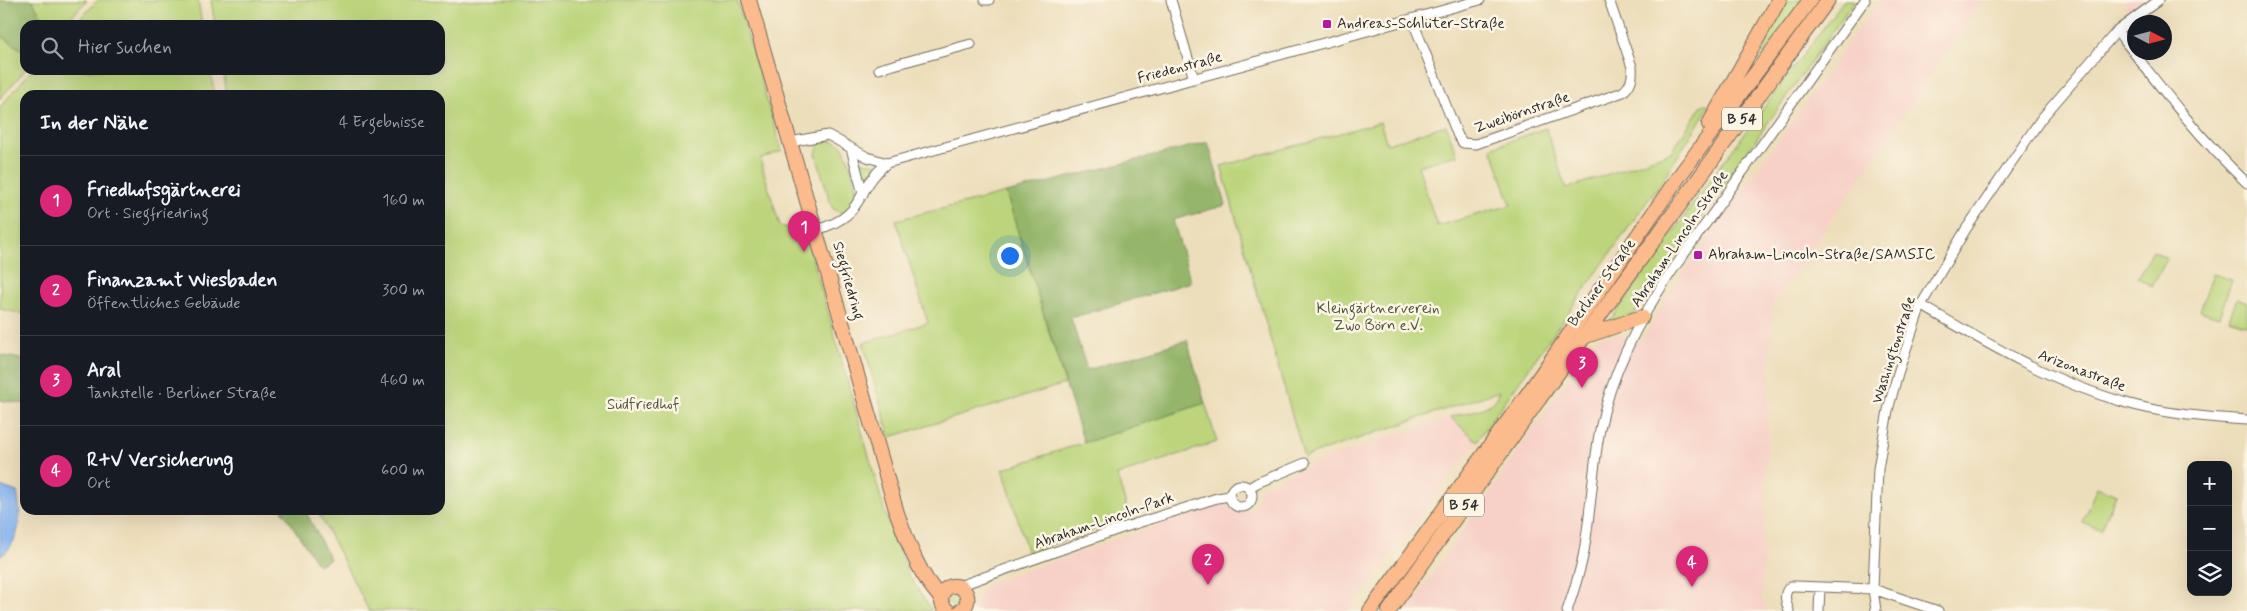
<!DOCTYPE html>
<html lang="de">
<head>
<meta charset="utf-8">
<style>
	:root { --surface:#171b24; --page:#20242c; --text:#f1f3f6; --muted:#9ea1a6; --line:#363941; --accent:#db2777 }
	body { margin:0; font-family:Mynerve,sans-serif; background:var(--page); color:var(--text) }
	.controls { position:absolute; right:15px; bottom:15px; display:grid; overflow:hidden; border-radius:10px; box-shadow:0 5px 20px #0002 }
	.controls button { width:45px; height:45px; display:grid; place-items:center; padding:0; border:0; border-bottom:1px solid var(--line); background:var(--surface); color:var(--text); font:25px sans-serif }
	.compass { position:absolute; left:2127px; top:15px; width:45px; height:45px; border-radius:50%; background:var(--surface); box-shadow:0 5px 20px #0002; rotate:96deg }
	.you { position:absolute; left:1009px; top:255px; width:18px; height:18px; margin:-12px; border:4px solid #fff; border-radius:50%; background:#1a73e8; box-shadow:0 0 0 8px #1a73e833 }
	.badge { display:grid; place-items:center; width:32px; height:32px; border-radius:50%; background:var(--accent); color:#fff; font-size:16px; font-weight:700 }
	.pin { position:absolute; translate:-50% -41px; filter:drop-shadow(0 1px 2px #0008) }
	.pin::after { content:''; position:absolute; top:26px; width:18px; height:15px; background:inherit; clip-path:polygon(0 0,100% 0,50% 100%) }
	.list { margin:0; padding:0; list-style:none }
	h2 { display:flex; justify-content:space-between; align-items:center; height:65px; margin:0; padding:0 20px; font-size:21px }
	h2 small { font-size:16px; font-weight:400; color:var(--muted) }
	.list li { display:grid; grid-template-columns:32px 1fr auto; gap:15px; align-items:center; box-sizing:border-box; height:90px; padding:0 20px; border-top:1px solid var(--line) }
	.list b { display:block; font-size:19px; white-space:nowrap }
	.list p { margin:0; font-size:16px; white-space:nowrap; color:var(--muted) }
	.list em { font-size:16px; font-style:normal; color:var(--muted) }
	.icon { flex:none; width:28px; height:28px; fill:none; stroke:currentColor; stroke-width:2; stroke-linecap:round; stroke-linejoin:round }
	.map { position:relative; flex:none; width:2247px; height:611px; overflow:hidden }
	.search { position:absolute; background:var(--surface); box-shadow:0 5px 20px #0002; left:20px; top:20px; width:425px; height:55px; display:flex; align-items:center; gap:12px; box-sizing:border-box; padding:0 18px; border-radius:15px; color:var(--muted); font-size:19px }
	.panel { position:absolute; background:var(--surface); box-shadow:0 5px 20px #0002; left:20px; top:90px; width:425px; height:425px; border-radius:15px }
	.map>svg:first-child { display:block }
</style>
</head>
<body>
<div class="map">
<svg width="2247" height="611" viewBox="0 0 2247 611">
	<rect width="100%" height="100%" fill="#fcf5e5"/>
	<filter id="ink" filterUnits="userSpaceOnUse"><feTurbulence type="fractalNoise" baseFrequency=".02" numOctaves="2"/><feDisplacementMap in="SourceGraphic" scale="10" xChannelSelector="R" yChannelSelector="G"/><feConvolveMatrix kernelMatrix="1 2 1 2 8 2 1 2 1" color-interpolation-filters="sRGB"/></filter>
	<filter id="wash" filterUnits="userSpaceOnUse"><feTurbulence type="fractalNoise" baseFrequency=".0096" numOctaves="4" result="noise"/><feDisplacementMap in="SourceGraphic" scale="20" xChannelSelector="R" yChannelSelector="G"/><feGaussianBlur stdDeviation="1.12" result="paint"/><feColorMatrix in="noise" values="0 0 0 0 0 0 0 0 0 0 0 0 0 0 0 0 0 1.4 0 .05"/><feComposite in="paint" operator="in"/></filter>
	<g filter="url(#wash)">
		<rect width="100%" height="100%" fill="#eddebb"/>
		<path fill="#f7d1c8" d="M1880,0H1983L1772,306L1762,597L1767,611H1407L1598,337L1618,335L1641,342L1669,293Z
			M2123,0H2148L2128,14Z
			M1450,417L1477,441L1349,611H974L980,593L987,584L1215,505L1222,504L1235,511L1246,512L1255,506L1262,487L1319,461Z"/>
		<path fill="#bcd57b" stroke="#748053" d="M32,0H87L64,25H47Z
			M98,0H198L202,25H74Z
			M211,0H737L782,151L760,159L780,226L805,232L886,516L909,576L932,611H369L317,510H440V95H227L223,70H440V25H215Z
			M1784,0H1802L1725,107Z
			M1844,0H1855L1684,241L1639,308L1634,314L1606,326L1716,172Z
			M0,35L25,52V70L0,99Z
			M32,70H210L215,95H25V314L0,309V107Z
			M1706,104L1710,105L1666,175L1477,441L1450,417C1466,412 1497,410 1499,391L1304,457L1221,166L1380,122L1387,144L1446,125L1457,155L1418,166L1437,226L1511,205L1491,148L1546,128L1566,189L1671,152L1702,105Z
			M828,140C832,141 838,142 842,146C848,154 861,194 855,202C852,206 846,210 843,213L834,210L831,205L816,154L819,144Z
			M859,161L878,165L872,171L866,181Z
			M1006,193L1065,384L890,437L863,343L928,323L896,220Z
			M2153,251L2167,259L2152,286L2138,278Z
			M2213,274L2232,280L2219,317L2200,311Z
			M2237,298L2247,302V325L2229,319Z
			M1205,403L1217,442L1117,475L1129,516L1028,554L1003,469Z
			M2097,487L2116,495L2101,530L2082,522Z
			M947 599a7 7 0 1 1 14 0a7 7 0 1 1-14 0Z"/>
		<path fill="#95b66b" stroke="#60704b" d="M0,0H32L47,25H25V52L0,35Z
			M1208,142L1226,205L1173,220L1191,282L1071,318L1087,370L1187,340L1205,403L1084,443L1006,193Z
			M0,355L25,360V404L0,400Z
			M282,510H305L330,559L318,565Z"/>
		<path fill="#85b4f0" stroke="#58708e" d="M0,486L17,492C22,516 21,541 0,557Z"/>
	</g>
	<g filter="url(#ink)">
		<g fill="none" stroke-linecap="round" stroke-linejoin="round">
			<defs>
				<path id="minor" d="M985,0H989
					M1171,0L1194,79
					M1412,19L1458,136L1463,143L1476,144L1623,92C1631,85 1633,78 1632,67L1609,0
					M2117,31C2158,84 2198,137 2247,183
					M879,69L971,44
					M790,142L828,135L867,157L887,163
					M851,148L863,194
					M816,230C868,215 853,191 887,163L1480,0
					M1921,305C1986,343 2050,381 2123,402C2162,414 2206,417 2247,420
					M1230 496a11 11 0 1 1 22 0a11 11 0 1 1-22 0Z
					M1249,488L1257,483L1305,463
					M959,586L1119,529L1217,498L1230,496
					M1567,611C1574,590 1582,568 1585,545C1591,507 1593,467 1600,429C1612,371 1639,319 1672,271L1865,0
					M1789,611C1786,602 1782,593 1791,586H1796L1873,589L1938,611
					M1819,611L1820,587
					M1876,611L1873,589L1878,469L1888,410L1898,373L1921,305L1966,229L2041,119L2117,31L2159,0"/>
				<path id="primary" d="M749,0L897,513C908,543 918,573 940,597
					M1709,124L1779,0
					M1677,179L1810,0
					M1583,337L1642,317
					M1539,399L1828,0
					M948,611C933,600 946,579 962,588C970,596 969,605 960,611"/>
				<path id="trunk" d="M1370,611L1529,392L1677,179
					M1389,611L1539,399"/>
			</defs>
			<use href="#minor" stroke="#6f6a5d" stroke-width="11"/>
			<use href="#primary" stroke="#6f6a5d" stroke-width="16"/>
			<use href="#trunk" stroke="#6f6a5d" stroke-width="16"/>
			<use href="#minor" stroke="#fff" stroke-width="9"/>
			<use href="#primary" stroke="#fbbb8c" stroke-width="14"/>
			<use href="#trunk" stroke="#fbbb8c" stroke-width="14"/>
		</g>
	</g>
	<g fill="#b5179e" stroke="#fcf5e5" stroke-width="2">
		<rect x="1322" y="19" width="10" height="10" rx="2.5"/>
		<rect x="1693" y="250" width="10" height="10" rx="2.5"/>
	</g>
	<g text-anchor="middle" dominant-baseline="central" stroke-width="5" stroke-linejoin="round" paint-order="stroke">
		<g fill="#fcf5e5" stroke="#6a6863" stroke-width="1">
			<rect x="1722" y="107.5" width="40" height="23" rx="4"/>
			<rect x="1444" y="493.5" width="40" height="23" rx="4"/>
		</g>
		<g font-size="14" font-weight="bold" fill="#2b2b2b">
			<text x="1742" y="119">B 54</text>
			<text x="1464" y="505">B 54</text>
		</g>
		<g font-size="15" fill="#2b2b2b" stroke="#fcf5e5" text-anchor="start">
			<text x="1337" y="24">Andreas-Schlüter-Straße</text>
			<text x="1708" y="255">Abraham-Lincoln-Straße/SAMSIC</text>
		</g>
		<g font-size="15" fill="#2b2b2b" stroke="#fcf5e5">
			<text transform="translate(1180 68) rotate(-15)">Friedenstraße</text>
			<text transform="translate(1522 113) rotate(-19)">Zweibörnstraße</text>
			<text transform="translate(1680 239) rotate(-56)">Abraham-Lincoln-Straße</text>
			<text transform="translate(848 281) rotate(74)">Siegfriedring</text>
			<text transform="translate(1602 283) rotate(-54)">Berliner Straße</text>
			<text transform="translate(1894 350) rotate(-72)">Washingtonstraße</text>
			<text transform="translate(2082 371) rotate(21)">Arizonastraße</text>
			<text transform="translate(1104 521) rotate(-19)">Abraham-Lincoln-Park</text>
		</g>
		<g font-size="15" fill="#4f563f" stroke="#fcf5e5">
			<text x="1378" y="309">Kleingärtnerverein<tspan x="1378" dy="17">Zwo Börn e.V.</tspan></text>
			<text x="643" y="405">Südfriedhof</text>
		</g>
	</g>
</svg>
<div class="controls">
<button>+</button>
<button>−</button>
<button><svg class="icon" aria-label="layers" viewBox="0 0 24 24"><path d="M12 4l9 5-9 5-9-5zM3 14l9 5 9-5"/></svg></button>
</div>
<svg class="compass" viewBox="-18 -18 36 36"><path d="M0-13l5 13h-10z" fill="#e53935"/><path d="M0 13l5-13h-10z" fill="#9ea1a6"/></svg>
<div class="you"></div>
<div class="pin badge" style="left:804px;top:252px">1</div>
<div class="pin badge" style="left:1208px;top:585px">2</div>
<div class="pin badge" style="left:1582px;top:388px">3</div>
<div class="pin badge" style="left:1692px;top:587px">4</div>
<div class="search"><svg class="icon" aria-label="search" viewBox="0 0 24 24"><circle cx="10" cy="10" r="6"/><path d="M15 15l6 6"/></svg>Hier suchen</div>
<section class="panel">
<h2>In der Nähe<small>4 Ergebnisse</small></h2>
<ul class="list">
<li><span class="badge">1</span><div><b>Friedhofsgärtnerei</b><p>Ort · Siegfriedring</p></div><em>160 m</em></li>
<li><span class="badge">2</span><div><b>Finanzamt Wiesbaden</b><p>Öffentliches Gebäude</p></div><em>300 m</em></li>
<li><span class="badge">3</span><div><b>Aral</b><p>Tankstelle · Berliner Straße</p></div><em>460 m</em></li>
<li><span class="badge">4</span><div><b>R+V Versicherung</b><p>Ort</p></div><em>600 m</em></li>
</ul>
</section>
</div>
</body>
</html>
